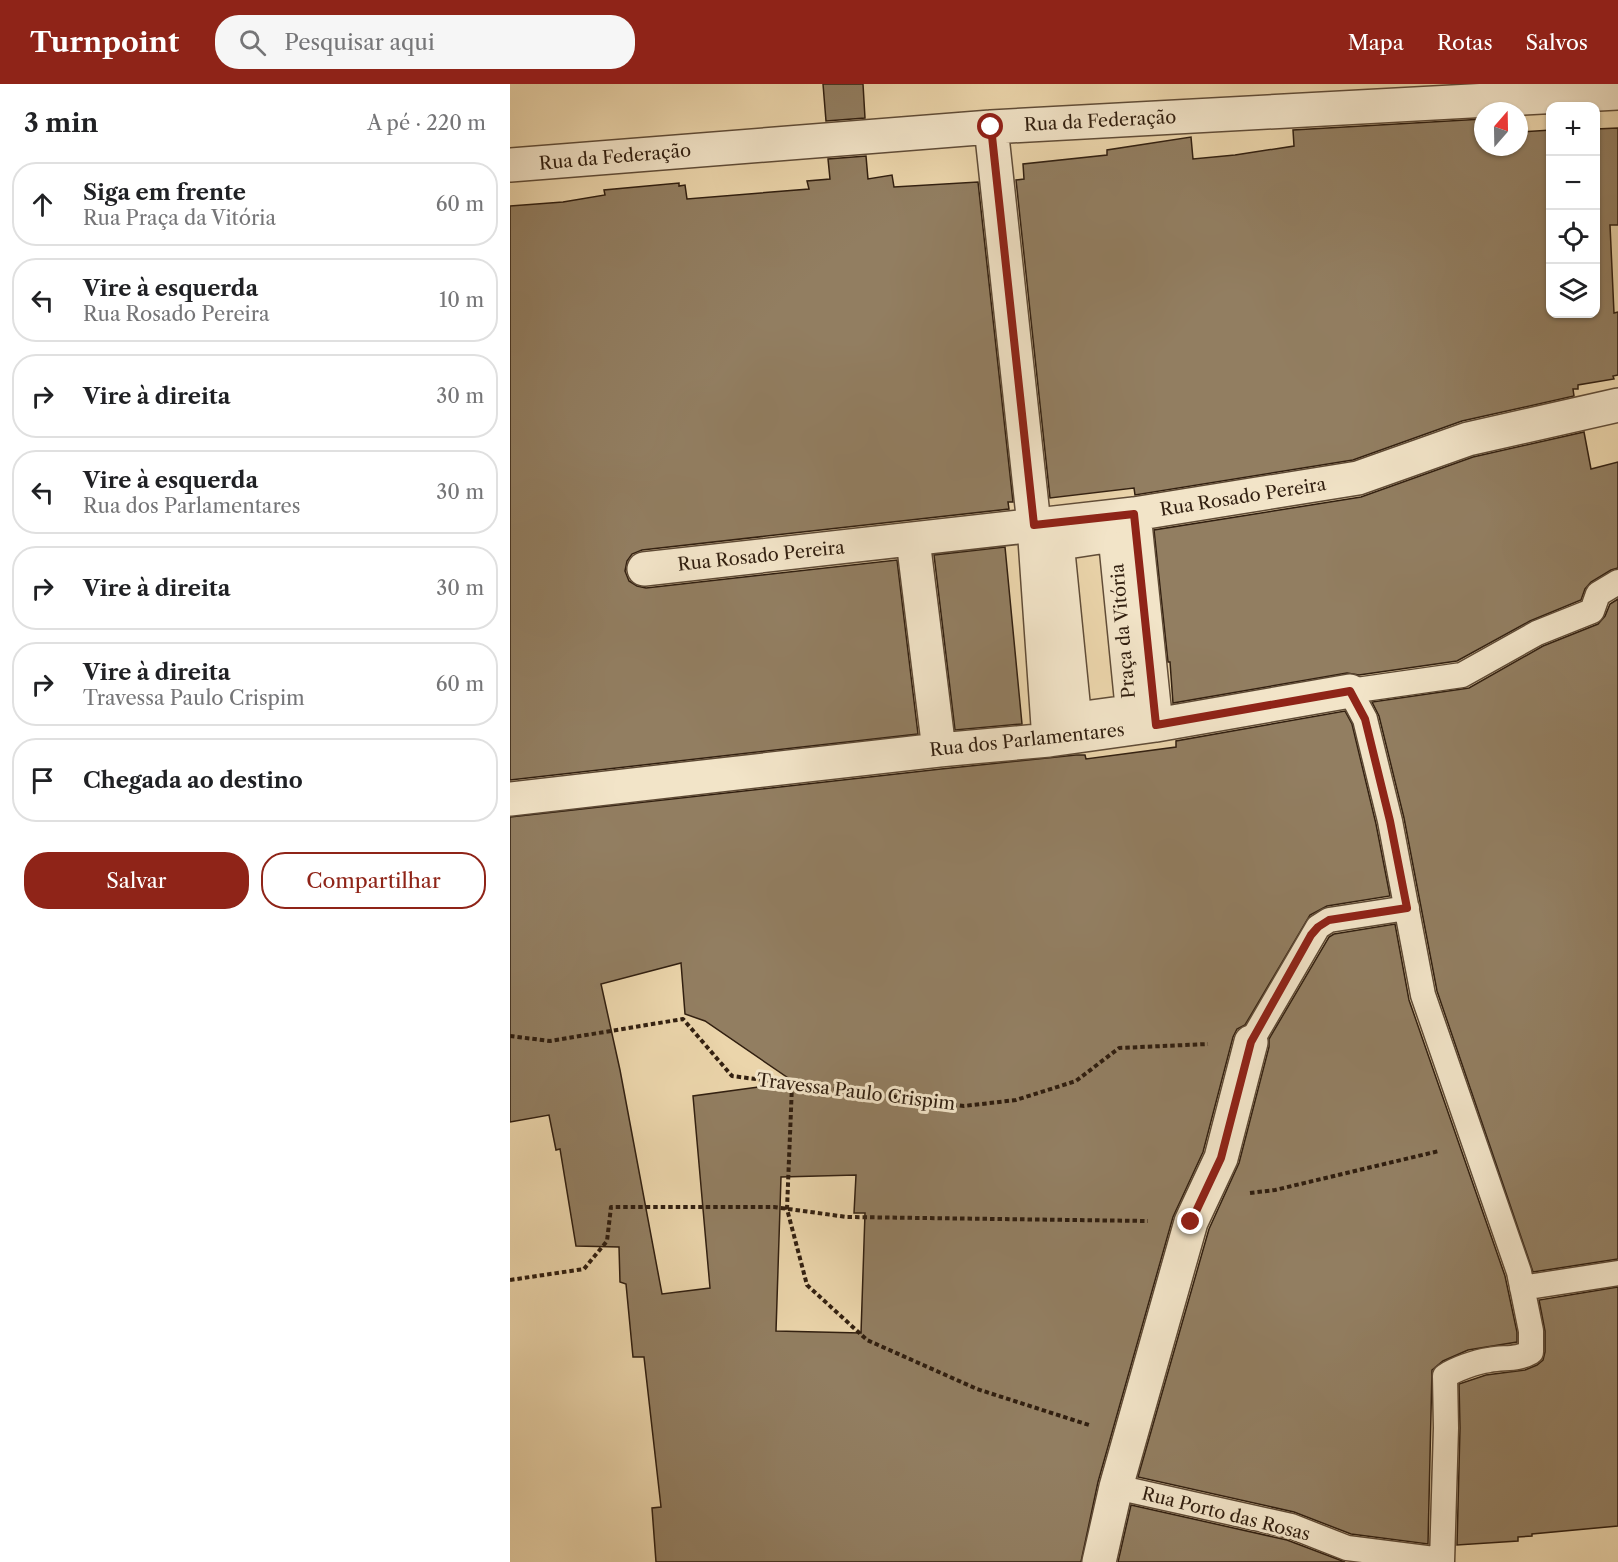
<!DOCTYPE html>
<html lang="pt">
<head>
<meta charset="utf-8">
<style>
	:root { --surface:#fff; --page:#f6f6f6; --text:#202124; --muted:#757577; --line:#e0e0e0; --accent:#8f2418 }
	body { margin:0; font-family:"Libre Caslon Text",serif; background:var(--page); color:var(--text) }
	.controls { position:absolute; right:18px; top:18px; display:grid; overflow:hidden; border-radius:12px; box-shadow:0 2px 4px #0004 }
	.controls button { width:54px; height:54px; display:grid; place-items:center; padding:0; border:0; border-bottom:2px solid var(--line); background:var(--surface); color:var(--text); font:30px sans-serif }
	.compass { position:absolute; left:964px; top:18px; width:54px; height:54px; border-radius:50%; background:var(--surface); box-shadow:0 2px 4px #0004; rotate:20deg }
	.stop { position:absolute; width:18px; height:18px; margin:-14px; border:4px solid #8f2418; border-radius:50%; background:#fff }
	.stop.end { background:#8f2418; border-color:#fff; box-shadow:0 2px 6px #0008 }
	.list { margin:0; padding:0; list-style:none }
	h2 { display:flex; justify-content:space-between; align-items:center; height:78px; margin:0; padding:0 24px; font-size:26px }
	h2 small { font-size:20px; font-weight:400; color:var(--muted) }
	.list li { display:grid; grid-template-columns:39px 1fr auto; gap:18px; align-items:center; box-sizing:border-box; height:84px; margin:0 12px 12px; padding:0 12px; border:2px solid var(--line); border-radius:24px }
	.list b { display:block; font-size:22px; white-space:nowrap }
	.list p { margin:0; font-size:20px; white-space:nowrap; color:var(--muted) }
	.list em { font-size:20px; font-style:normal; color:var(--muted) }
	.actions { display:flex; gap:12px; padding:18px 24px }
	.actions a { flex:1; padding:14px 0; border:2px solid var(--accent); border-radius:24px; text-align:center; font-size:21px; color:var(--accent) }
	.actions .main { background:var(--accent); color:#fff }
	.icon { flex:none; width:33px; height:33px; fill:none; stroke:currentColor; stroke-width:2; stroke-linecap:round; stroke-linejoin:round }
	.map { position:relative; flex:none; width:1108px; height:1478px; overflow:hidden }
	header { display:flex; align-items:center; gap:36px; box-sizing:border-box; height:84px; padding:0 30px; background:var(--accent); color:#fff }
	header strong { font-size:28px }
	nav { display:flex; gap:33px; margin-inline-start:auto; font-size:21px }
	.search { width:420px; height:54px; background:var(--page); display:flex; align-items:center; gap:15px; box-sizing:border-box; padding:0 21px; border-radius:24px; color:var(--muted); font-size:22px }
	main { display:flex }
	aside { flex:1; background:var(--surface) }
	.map>svg:first-child { display:block }
</style>
</head>
<body>
<header>
<strong>Turnpoint</strong>
<div class="search"><svg class="icon" aria-label="search" viewBox="0 0 24 24"><circle cx="10" cy="10" r="6"/><path d="M15 15l6 6"/></svg>Pesquisar aqui</div>
<nav><a>Mapa</a><a>Rotas</a><a>Salvos</a></nav>
</header>
<main>
<aside>
<h2>3 min<small>A pé · 220 m</small></h2>
<ul class="list">
<li><svg class="icon" aria-label="ahead" viewBox="0 0 24 24"><path d="M12 20V5M6 11l6-6 6 6"/></svg><div><b>Siga em frente</b><p>Rua Praça da Vitória</p></div><em>60 m</em></li>
<li><svg class="icon" aria-label="left" viewBox="0 0 24 24"><path d="M17 20v-9H6M10 6l-5 5 5 5"/></svg><div><b>Vire à esquerda</b><p>Rua Rosado Pereira</p></div><em>10 m</em></li>
<li><svg class="icon" aria-label="right" viewBox="0 0 24 24"><path d="M7 20v-9h11M14 6l5 5-5 5"/></svg><div><b>Vire à direita</b></div><em>30 m</em></li>
<li><svg class="icon" aria-label="left" viewBox="0 0 24 24"><path d="M17 20v-9H6M10 6l-5 5 5 5"/></svg><div><b>Vire à esquerda</b><p>Rua dos Parlamentares</p></div><em>30 m</em></li>
<li><svg class="icon" aria-label="right" viewBox="0 0 24 24"><path d="M7 20v-9h11M14 6l5 5-5 5"/></svg><div><b>Vire à direita</b></div><em>30 m</em></li>
<li><svg class="icon" aria-label="right" viewBox="0 0 24 24"><path d="M7 20v-9h11M14 6l5 5-5 5"/></svg><div><b>Vire à direita</b><p>Travessa Paulo Crispim</p></div><em>60 m</em></li>
<li><svg class="icon" aria-label="arrive" viewBox="0 0 24 24"><path d="M6 21V4h12l-3 4 3 4H6"/></svg><div><b>Chegada ao destino</b></div></li>
</ul>
<div class="actions"><a class="main">Salvar</a><a>Compartilhar</a></div>
</aside>
<div class="map">
<svg width="1108" height="1478" viewBox="0 0 1108 1478">
	<rect width="100%" height="100%" fill="#ebd5ab"/>
	<filter id="stains"><feTurbulence type="fractalNoise" baseFrequency=".00333" numOctaves="4"/><feColorMatrix values="0 0 0 0 .2 0 0 0 0 .09 0 0 0 0 .02 0 0 0 .5 -.17"/></filter>
	<radialGradient id="worn" r=".72"><stop offset=".6" stop-color="#630" stop-opacity="0"/><stop offset="1" stop-color="#630" stop-opacity=".3"/></radialGradient>
	<path fill="#927e61" stroke="#311f10" stroke-width="1.5" fill-rule="evenodd" d="M313,0H353L355,34L316,37Z
		M973,35V63H1009V48L1041,46V230H1086V45L1108,44V141H1100L1104,229L1108,228V291L1103,292L1104,295L1068,301V305H1063L1064,312L952,337L843,376L625,411L624,404L540,414L506,96L514,95L513,80L597,71V66L681,53L683,75L725,71L784,62L783,46Z
		M356,72L358,95L382,91L384,103L468,98L503,418H498L499,425L132,466L122,470L117,477L115,487L119,497L127,502L136,504L387,476L408,650L0,696V122L53,118L95,111L94,106L169,99V102L175,101L177,115L299,105L297,97L320,95L318,75Z
		M1074,348L1081,385L1108,378V484L1101,486L1081,498L1075,505L1071,516L1020,537L947,577L849,591L837,589L663,619L660,578H658L644,446L851,413L963,373Z
		M495,463L512,640L445,646L424,471Z
		M1108,515V1175L1023,1188L927,907L894,734L869,632L862,618L959,604L1033,562L1088,540L1095,532L1100,520Z
		M835,627L842,640L866,740L880,812L817,822L800,831L735,941L727,945L723,953L693,1068L663,1133L588,1398L571,1478H146L142,1424L151,1423L134,1273H123L116,1200L110,1198L109,1163L66,1162L50,1065L46,1066L39,1031L0,1038V733L431,685L566,671H575L576,675L666,663V657ZM171,879L175,930L195,937L284,998L183,1012L200,1204L152,1210L110,986L91,900ZM346,1091L344,1129H355L351,1249L266,1247L271,1093Z
		M885,840L899,916L995,1192L1007,1248V1258L958,1266L933,1277L922,1286L918,1460L841,1450L784,1428L628,1393L699,1145L729,1079L759,963V955L819,853L824,850Z
		M1108,1203V1442L1022,1450V1452L1008,1453V1457L947,1461L950,1344L949,1300L976,1291L1015,1286L1027,1281L1033,1276L1035,1268V1247L1029,1216Z
		M621,1421L777,1456L835,1478H608Z"/>
	<g fill="none" stroke-linecap="round" stroke-linejoin="round">
		<defs>
			<path id="service" d="M741,958L808,843L819,836L897,824
				M1012,1204L1108,1189
				M606,1403L781,1442L837,1464L932,1476
				M932,1478L936,1344L935,1292C946,1285 965,1278 979,1276C995,1273 1007,1276 1021,1268V1247L1009,1188L913,911L880,737L855,635L840,607L952,591L1027,549L1082,527L1088,510L1108,498"/>
			<path id="pedestrian" d="M596,452L606,462L622,622L611,629L574,634L564,628L548,468L557,458Z"/>
			<path id="minor" d="M481,43L524,441L539,656
				M0,81L481,43L1108,9
				M624,430L646,641
				M403,456L429,666
				M134,485L624,430L848,394L958,355L1108,321
				M0,715L429,666L539,656L646,641L840,607
				M589,1478L606,1403L681,1138L711,1074L741,958"/>
		</defs>
		<use href="#service" stroke="#604c37" stroke-width="27"/>
		<use href="#pedestrian" stroke="#604c37" stroke-width="36"/>
		<use href="#minor" stroke="#604c37" stroke-width="36"/>
		<path stroke="#311f10" stroke-width="4" stroke-dasharray="4.5 3" stroke-linecap="butt" d="M0,952L40,957L173,935L222,992L454,1022L506,1016L566,997L609,964L698,960
			M282,1001L277,1125L297,1201L357,1256L467,1305L579,1341
			M740,1109L765,1106L929,1067
			M0,1196L74,1185L97,1157L101,1123H264L337,1133L638,1137"/>
		<use href="#service" stroke="#f2e4c8" stroke-width="24"/>
		<use href="#pedestrian" stroke="#f2e4c8" stroke-width="33"/>
		<use href="#minor" stroke="#f2e4c8" stroke-width="33"/>
	</g>
	<g fill="none" stroke-linecap="round" stroke-linejoin="round">
		<path stroke="#8f2418" stroke-width="8" d="M481,43L524,441L624,430L646,641L840,607L855,635L880,737L897,824L819,836L808,843L801,851L741,958L711,1074L681,1138"/>
	</g>
	<g text-anchor="middle" dominant-baseline="central" stroke-width="6" stroke-linejoin="round" paint-order="stroke">
		<g font-size="18" fill="#311f10" stroke="#f2e4c8">
			<text transform="translate(590 37) rotate(-3)">Rua da Federação</text>
			<text transform="translate(105 73) rotate(-5)">Rua da Federação</text>
			<text transform="translate(733 413) rotate(-9)">Rua Rosado Pereira</text>
			<text transform="translate(251 472) rotate(-6)">Rua Rosado Pereira</text>
			<text transform="translate(613 547) rotate(-95)">Praça da Vitória</text>
			<text transform="translate(517 656) rotate(-6)">Rua dos Parlamentares</text>
			<text transform="translate(346 1008) rotate(7)">Travessa Paulo Crispim</text>
			<text transform="translate(716 1430) rotate(14)">Rua Porto das Rosas</text>
		</g>
	</g>
	<rect width="100%" height="100%" filter="url(#stains)"/>
	<rect width="100%" height="100%" fill="url(#worn)"/>
</svg>
<div class="controls">
<button>+</button>
<button>−</button>
<button><svg class="icon" aria-label="locate" viewBox="0 0 24 24"><circle cx="12" cy="12" r="6"/><path d="M12 2v4M12 18v4M2 12h4M18 12h4"/></svg></button>
<button><svg class="icon" aria-label="layers" viewBox="0 0 24 24"><path d="M12 4l9 5-9 5-9-5zM3 14l9 5 9-5"/></svg></button>
</div>
<svg class="compass" viewBox="-18 -18 36 36"><path d="M0-13l5 13h-10z" fill="#e53935"/><path d="M0 13l5-13h-10z" fill="#757577"/></svg>
<div class="stop" style="left:481px;top:43px"></div>
<div class="stop end" style="left:681px;top:1138px"></div>
</div>
</main>
</body>
</html>
